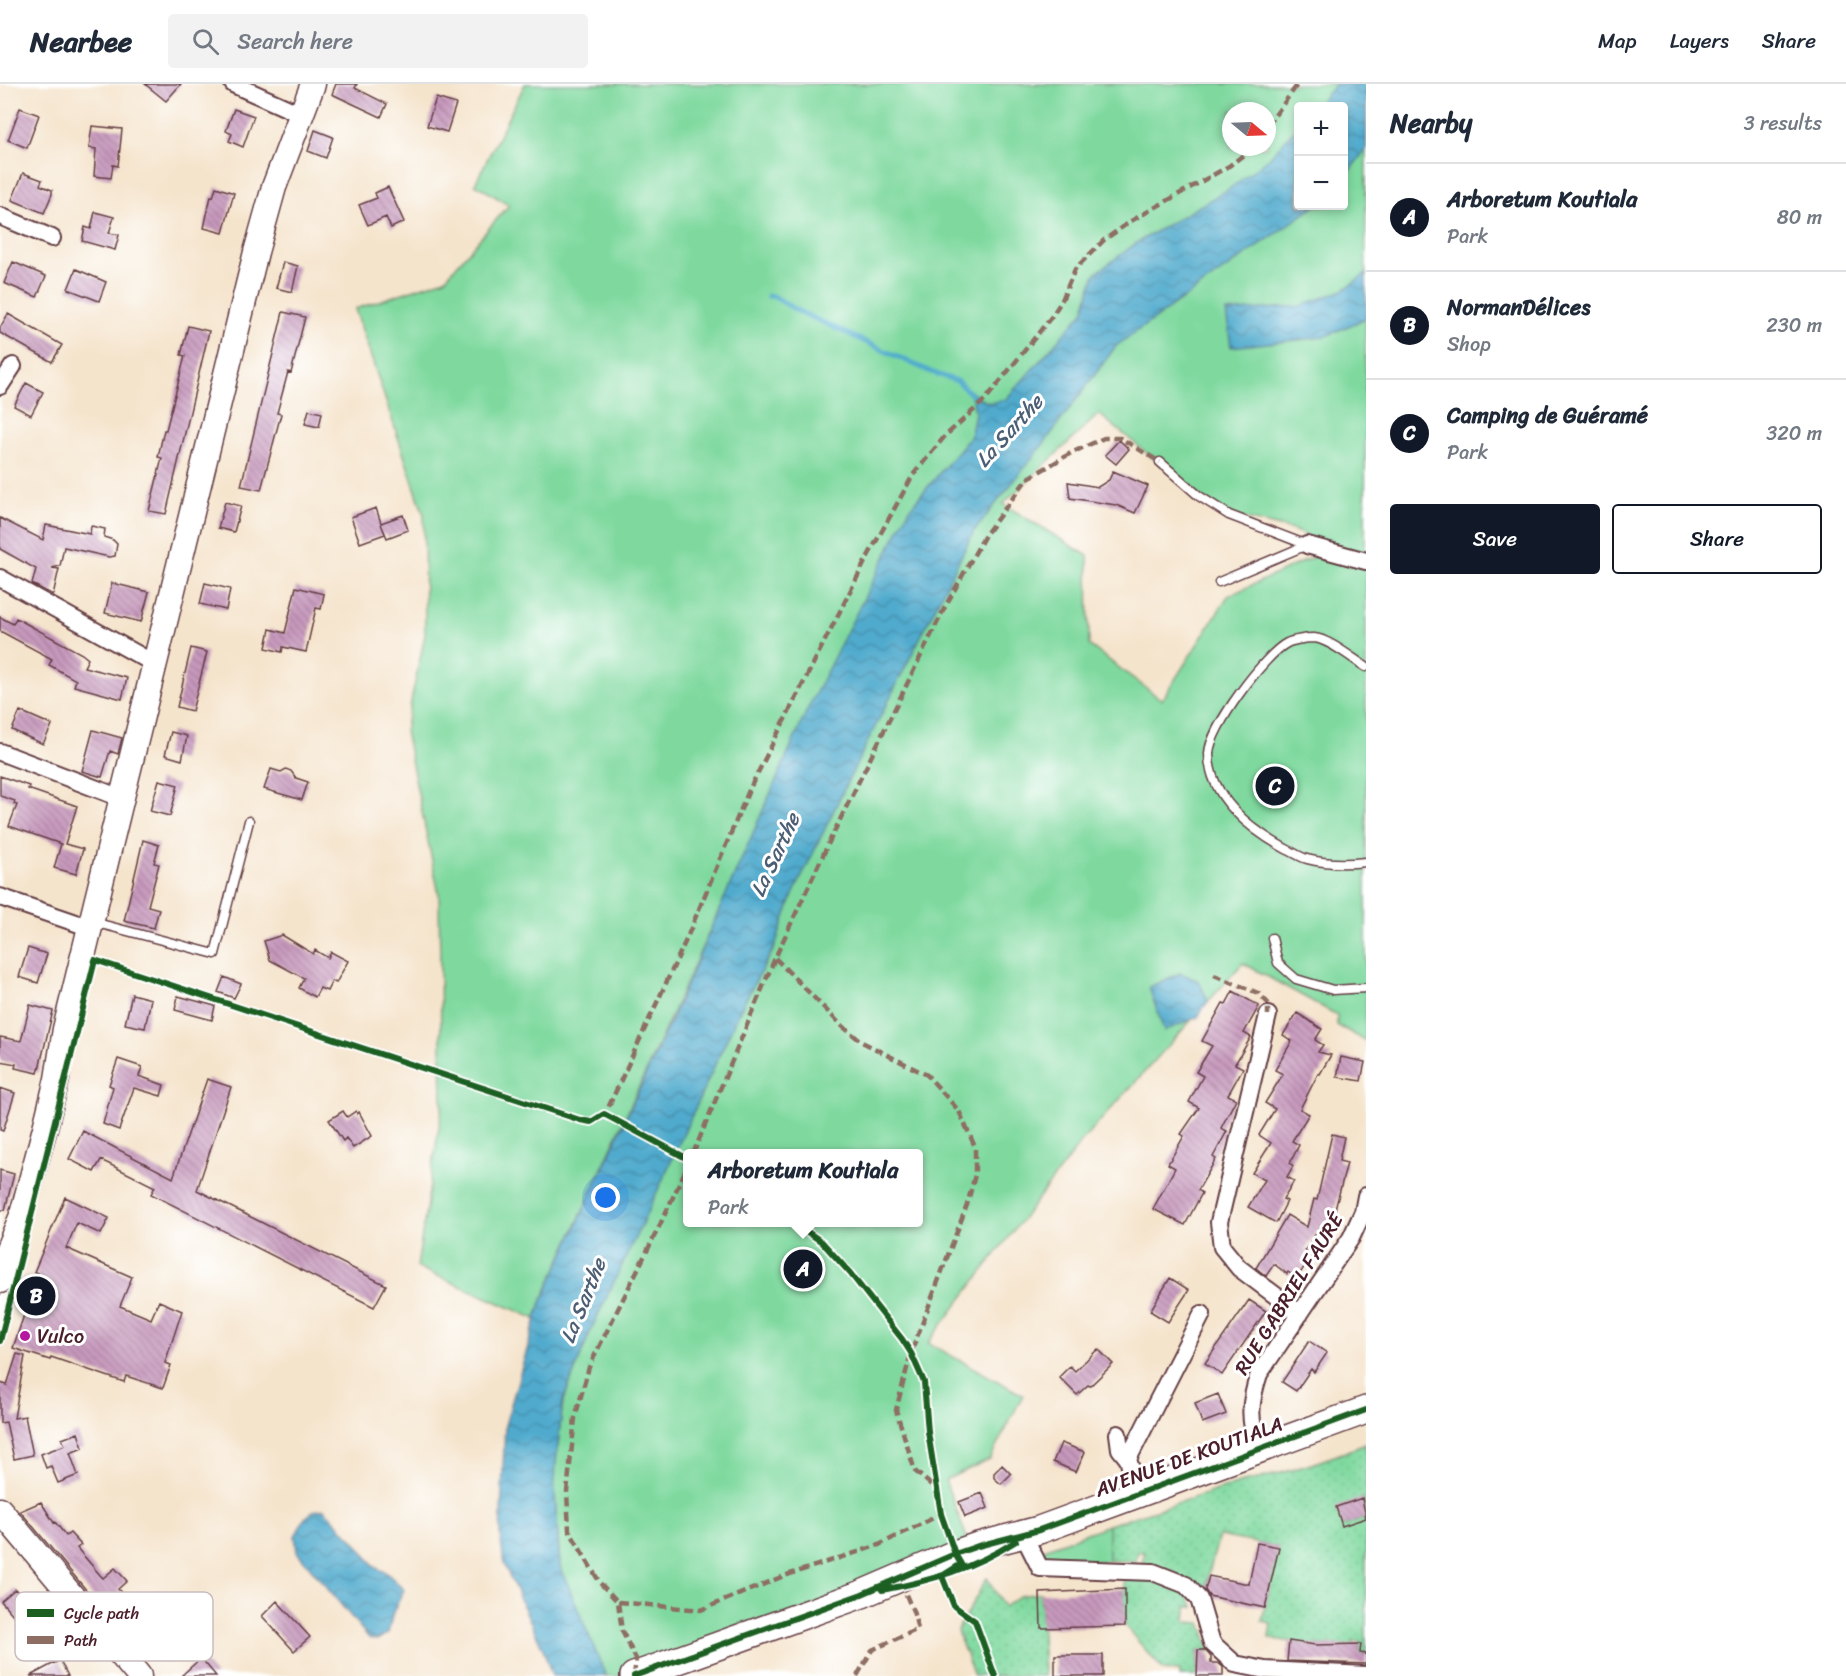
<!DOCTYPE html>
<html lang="en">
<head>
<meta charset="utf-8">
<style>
	:root { --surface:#fff; --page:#f2f2f3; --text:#1f2937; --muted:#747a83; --line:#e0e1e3; --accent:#111827 }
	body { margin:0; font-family:Sriracha,sans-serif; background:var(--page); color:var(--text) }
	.controls { position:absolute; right:18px; top:18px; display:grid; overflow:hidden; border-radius:6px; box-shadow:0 3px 9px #0003 }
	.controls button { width:54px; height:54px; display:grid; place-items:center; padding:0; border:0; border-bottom:2px solid var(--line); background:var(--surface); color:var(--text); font:30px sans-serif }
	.compass { position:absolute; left:1222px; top:18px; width:54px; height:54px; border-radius:50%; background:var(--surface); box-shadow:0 3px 9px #0003; rotate:109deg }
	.you { position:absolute; left:606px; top:1114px; width:21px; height:21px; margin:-15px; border:4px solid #fff; border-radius:50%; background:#1a73e8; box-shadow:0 0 0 9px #1a73e833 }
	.badge { display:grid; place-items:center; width:39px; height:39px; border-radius:50%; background:var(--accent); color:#fff; font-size:20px; font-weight:700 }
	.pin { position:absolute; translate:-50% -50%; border:3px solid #fff; box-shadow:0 2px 6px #0006 }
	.popup { position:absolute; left:683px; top:1065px; width:240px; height:78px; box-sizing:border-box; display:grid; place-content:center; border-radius:6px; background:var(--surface); filter:drop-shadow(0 2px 4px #0005); font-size:20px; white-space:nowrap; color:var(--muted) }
	.popup b { font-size:22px; color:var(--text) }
	.popup::after { content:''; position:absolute; left:50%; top:100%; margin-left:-12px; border:12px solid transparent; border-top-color:var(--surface) }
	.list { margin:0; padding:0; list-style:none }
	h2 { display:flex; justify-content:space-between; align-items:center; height:78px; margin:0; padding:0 24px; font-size:26px }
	h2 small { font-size:20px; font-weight:400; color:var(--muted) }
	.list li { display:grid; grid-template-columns:39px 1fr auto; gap:18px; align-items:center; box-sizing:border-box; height:108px; padding:0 24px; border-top:2px solid var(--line) }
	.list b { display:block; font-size:22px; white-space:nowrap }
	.list p { margin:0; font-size:20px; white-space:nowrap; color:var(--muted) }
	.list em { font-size:20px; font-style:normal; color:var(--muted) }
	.actions { display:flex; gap:12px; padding:18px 24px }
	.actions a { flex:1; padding:14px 0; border:2px solid var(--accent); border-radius:6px; text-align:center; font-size:21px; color:var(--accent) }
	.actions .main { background:var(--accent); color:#fff }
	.icon { flex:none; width:33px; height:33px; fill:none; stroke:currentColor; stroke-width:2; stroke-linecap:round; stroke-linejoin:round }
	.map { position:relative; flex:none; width:1366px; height:1592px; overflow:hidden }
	header { display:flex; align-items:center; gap:36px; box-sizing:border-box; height:84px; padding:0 30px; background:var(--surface); border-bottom:2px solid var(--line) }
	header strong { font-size:28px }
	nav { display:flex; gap:33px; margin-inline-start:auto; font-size:21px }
	.search { width:420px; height:54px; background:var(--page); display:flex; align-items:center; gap:15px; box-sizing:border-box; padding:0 21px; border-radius:6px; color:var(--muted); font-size:22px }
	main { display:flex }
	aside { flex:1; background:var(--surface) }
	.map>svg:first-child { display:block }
</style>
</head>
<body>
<header>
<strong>Nearbee</strong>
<div class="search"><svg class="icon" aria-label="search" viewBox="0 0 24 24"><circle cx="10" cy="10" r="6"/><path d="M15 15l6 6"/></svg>Search here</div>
<nav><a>Map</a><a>Layers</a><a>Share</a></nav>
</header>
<main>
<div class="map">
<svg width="1366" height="1592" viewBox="0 0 1366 1592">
	<defs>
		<pattern id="garden-dots" width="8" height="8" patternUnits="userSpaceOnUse" patternTransform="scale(1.5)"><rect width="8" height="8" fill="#7fd99f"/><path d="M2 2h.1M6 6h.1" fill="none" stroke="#6fba89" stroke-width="1.8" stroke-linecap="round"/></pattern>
		<pattern id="water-waves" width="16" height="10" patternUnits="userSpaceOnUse" patternTransform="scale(1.5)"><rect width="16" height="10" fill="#4faacd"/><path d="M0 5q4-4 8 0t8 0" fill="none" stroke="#448aa7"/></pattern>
		<pattern id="building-back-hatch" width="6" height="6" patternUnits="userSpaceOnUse" patternTransform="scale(1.5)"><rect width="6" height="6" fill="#c799bd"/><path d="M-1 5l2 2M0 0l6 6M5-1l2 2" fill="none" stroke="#a47c9a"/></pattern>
	</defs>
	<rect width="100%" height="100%" fill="#fff"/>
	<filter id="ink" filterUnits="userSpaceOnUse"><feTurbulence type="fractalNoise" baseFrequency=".0167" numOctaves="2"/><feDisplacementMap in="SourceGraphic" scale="12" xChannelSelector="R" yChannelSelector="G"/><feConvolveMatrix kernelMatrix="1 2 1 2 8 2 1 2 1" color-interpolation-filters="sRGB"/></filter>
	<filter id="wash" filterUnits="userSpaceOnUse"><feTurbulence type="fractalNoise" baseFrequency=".008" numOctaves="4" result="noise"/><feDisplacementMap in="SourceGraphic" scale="24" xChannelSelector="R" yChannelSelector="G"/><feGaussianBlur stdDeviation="1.35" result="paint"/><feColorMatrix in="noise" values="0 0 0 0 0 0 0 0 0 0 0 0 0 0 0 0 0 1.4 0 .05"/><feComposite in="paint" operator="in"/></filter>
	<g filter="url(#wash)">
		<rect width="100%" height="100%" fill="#f5e4cc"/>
		<path fill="#7fd99f" stroke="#647c65" stroke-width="1.5" fill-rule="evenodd" d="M525,0H1366L1365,477L1293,446L1229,431L1198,411L1099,330L1003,420L1088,472L1089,561L1162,616L1228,512L1315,472L1366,483V957L1337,941V931L1243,879L1082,1057L928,1259L1023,1311L990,1375L945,1396L970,1462L632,1592H605L560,1482L554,1396L563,1317L590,1248L741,924L775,863L720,824L540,1221L536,1235L417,1183L442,1024L439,810L405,647L425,551L424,431L355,225L445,195L509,121L475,100ZM1298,22H1344V122H1298ZM1231,27H1267V63H1231ZM688,1070H918V1138H688Z
			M1108,1441V1477L1044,1478L1039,1467Z"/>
		<path fill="url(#garden-dots)" stroke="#647c65" stroke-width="1.5" d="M1366,1360V1428L1362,1414L1343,1442L1366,1434V1570L1360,1569L1361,1558H1353L1352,1566L1337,1561H1308L1269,1554L1271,1539L1262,1537L1278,1463L1219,1452L1203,1511L1172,1488L1142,1478L1145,1469L1138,1467L1136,1477H1108V1441L1243,1398C1285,1390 1326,1376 1366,1360Z
			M987,1494L1004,1523L1019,1512L1040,1509L1044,1592H974L957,1547Z
			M1124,1494H1151L1184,1507L1194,1523H1187L1186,1538L1201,1539L1211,1567L1198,1566L1197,1592H1180V1587L1163,1586L1125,1542Z"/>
		<path fill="url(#water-waves)" stroke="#4c647c" stroke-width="1.5" d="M1336,0H1366V65L1344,94V22H1316Z
			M1298,42V122H1315L1116,262L1045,358L974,447L849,695L793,811L775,862L741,924L651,1121L590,1248L563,1317L554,1396L560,1482L606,1592H552L543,1565L504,1480L500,1450L505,1341L540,1221L669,940L807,626L910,424L970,353L975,329L973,318L969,306C985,318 985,322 1006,315L1083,228L1095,190L1138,158L1229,105L1269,74Z
			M1366,190V234L1324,253L1231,263L1226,228L1300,222L1343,206Z
			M1180,889L1199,897L1208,917L1198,933L1164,947L1149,903Z
			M324,1425L357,1460L375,1483L387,1489L404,1506L393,1528L388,1549L377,1556L369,1554L297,1468L295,1452L305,1434L314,1427Z"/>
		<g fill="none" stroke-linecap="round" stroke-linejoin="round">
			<path stroke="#4faacd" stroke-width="5" d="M768,212H773L798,227L931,288L957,297L972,311"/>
		</g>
		<g id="blocks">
			<path fill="url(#building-back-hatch)" d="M145,0H181L166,17Z
				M336,0H357L355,4L387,20L381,33L332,10Z
				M436,14L456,20L447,48L427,42Z
				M20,24L39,31L27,64L8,56Z
				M234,25L254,32L243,63L229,57L232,50L226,47Z
				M92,42L122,45L118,82L113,81L111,94L94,92L96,65L89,64Z
				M315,46L333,53L326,74L308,67Z
				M23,89L42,96L40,101L52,106V110L44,129L12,116Z
				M216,103L234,109L223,149L204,144L211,112L213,113Z
				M388,103L404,138L391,144L386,133L368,141L359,121L377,114L375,109Z
				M95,128L114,133L109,149L119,151L115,166L82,157L85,143L91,145Z
				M13,178L46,192L37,213L4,199Z
				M283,178L298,182L292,208L276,204Z
				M76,185L106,198L99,217L68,205Z
				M283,228L305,233L291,289L288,288L277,329L281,330L261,406L241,402Z
				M8,230L62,261L52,278L0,249V244Z
				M188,242L209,247L166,430L149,427L162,374L158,373L164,346H166L185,272L181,271Z
				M26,299L43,308L31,331L14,322Z
				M309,326L322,329L319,343L305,340Z
				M1119,356L1129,365L1116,380L1105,371Z
				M1113,387L1148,402L1135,429L1116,421L1070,414L1068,398L1098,403L1109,396Z
				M225,418L241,422L234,448L218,444Z
				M376,424L381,439L403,431L408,446L387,454L381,440L385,450L360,459L351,433Z
				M0,434L43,456L46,441L90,450L91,442L105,445L104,453L113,456L117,460L115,472L109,473L64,463L60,482L52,484L59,485L53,511L32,500L36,485L0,465Z
				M112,499L149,508L141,538L105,529Z
				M205,499L230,505L226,526L200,520Z
				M296,503L324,510L321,525L316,524L306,568L283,563L282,568L266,564L270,545L285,549Z
				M0,533L13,540L16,534L82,570L88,575L84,583L127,594L122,615L74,602L76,596L49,581L52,575L0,547Z
				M191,564L207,568L192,627L177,623Z
				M20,627L52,641L43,660L12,646Z
				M93,646L122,654L118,670L110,667L102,693L82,687Z
				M171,648L187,652L182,676L165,671Z
				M271,685L281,688L286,685L291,687L296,694L308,698L302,716L264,705Z
				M0,692L29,702L28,705L77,722L65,760L83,765L76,790L54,784L61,760L9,742L17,721L14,720L15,717L0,712Z
				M159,696L178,701L170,732L150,727Z
				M143,756L159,761L154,779L159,780L148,822L159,825L154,844L124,837Z
				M282,851L313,870L315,866L328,874L331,868L348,877L336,899L332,897L327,907L320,904L315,913L299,904L304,894L270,876L264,857Z
				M28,864L47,870L38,899L19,893Z
				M224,893L241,900L234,914L218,908Z
				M1233,907L1259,922L1244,949L1251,953L1235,980L1243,984L1228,1011L1236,1015L1221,1044L1227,1047L1213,1073L1216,1075L1198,1106L1202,1109L1185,1141L1153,1125L1175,1084L1168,1080L1184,1052L1181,1050L1199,1024L1189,1018L1203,992L1196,988L1212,962L1202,957L1223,919L1226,920Z
				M132,910L151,915L145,944L125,940Z
				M178,912L215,922L212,936L175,926Z
				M30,921L53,927L38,989L15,984L16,980L0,977V953L21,957Z
				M1297,929L1322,945L1315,956L1323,961L1318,968L1331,971L1320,990H1318L1300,1025L1309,1030L1292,1057L1299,1061L1290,1079L1293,1082L1287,1093L1294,1097L1283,1115L1287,1117L1276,1139L1248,1123L1265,1096L1252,1089L1271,1059L1259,1051L1275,1025L1265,1019L1283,990L1275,986L1292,957L1283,951Z
				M1341,973L1365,978L1361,997L1337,993Z
				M118,975L142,983L139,992L164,1001L161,1012L134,1004L119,1046L103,1040L113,1003L109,1001Z
				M207,995L231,1003L197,1106L386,1201L374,1223L151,1110L155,1103L101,1076L94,1088L69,1075L83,1047L173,1094Z
				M0,1004L15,1009L3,1047L0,1046Z
				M343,1027L347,1033L356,1027L357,1030L359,1028L372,1052L353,1064L346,1054L343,1057L329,1036Z
				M1332,1050L1344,1053L1339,1077L1347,1079L1330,1145L1321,1142L1305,1166L1312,1171L1297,1194L1288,1188L1287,1190L1274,1180L1266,1192L1256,1184L1287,1131L1307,1143L1314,1115L1317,1116Z
				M0,1086L14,1090L5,1126H0Z
				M65,1113L109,1134L101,1150L77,1139L66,1164L132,1193L120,1222L151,1235L159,1217L182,1227L165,1279L171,1281L163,1304L126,1292L124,1298L51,1273L50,1276L13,1264L38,1189L34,1188Z
				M1170,1194L1189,1206L1168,1238L1150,1227Z
				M1249,1216L1266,1227L1222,1291L1205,1279Z
				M1309,1257L1327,1269L1314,1288L1311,1285L1296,1307L1282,1298Z
				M1098,1265L1113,1280L1090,1302L1088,1301L1077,1311L1059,1293L1070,1282L1075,1287Z
				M17,1270L25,1272L14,1334L25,1332L33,1371L14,1375L6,1338L0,1339V1299L7,1301Z
				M1218,1310L1226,1330L1202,1339L1195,1319Z
				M78,1349L83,1364L70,1369L78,1391L58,1399L51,1382L46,1384L41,1370L65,1361L62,1355Z
				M1061,1359L1085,1368L1076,1388L1053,1378Z
				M1002,1381L1011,1390L1001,1400L994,1394V1389Z
				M982,1409L988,1424L965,1433L959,1418Z
				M1362,1414L1366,1434L1342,1442L1336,1423Z
				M41,1418L54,1439L55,1438L66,1452L70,1449L81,1461L77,1464L100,1491L103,1494L115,1484L127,1497L118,1505L142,1534L130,1545L109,1521L103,1526L20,1427Z
				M1257,1459L1279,1463L1265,1524L1209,1512L1205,1506L1209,1492L1249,1500Z
				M15,1505L34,1526L20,1539L1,1517Z
				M1125,1505V1542L1041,1544L1040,1509Z
				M277,1517L310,1553L294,1567L262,1532Z
				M1289,1557L1315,1561L1361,1560L1360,1569L1366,1570V1580L1287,1577Z
				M1198,1566H1205L1211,1573V1579H1218L1223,1583V1592H1197Z
				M1055,1571H1103V1592H1055Z
				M201,1574L216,1592H181Z
				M60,1576L68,1592H30Z"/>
		</g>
	</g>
	<g filter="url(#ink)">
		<use href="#blocks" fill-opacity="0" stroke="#643d43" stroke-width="1.5"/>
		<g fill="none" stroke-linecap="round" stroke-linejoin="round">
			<defs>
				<path id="lane" d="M1160,378L1199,412L1229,431L1307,461
					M1219,498L1307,461
					M1366,583C1353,575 1329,555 1314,554C1307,554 1293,556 1287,559C1265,570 1209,645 1209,670C1209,713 1251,746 1286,765C1293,768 1300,773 1307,775C1326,780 1347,780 1366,778
					M93,838L215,870L249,737
					M1272,854L1278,879L1296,895L1333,906L1366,904"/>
				<path id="street" d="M233,0L300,30
					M0,132L52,154
					M0,302L13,282
					M1307,461L1366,477
					M0,494L155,580
					M0,668L121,714
					M0,813L91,844
					M1268,931L1219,1138L1222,1163L1239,1184L1300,1230
					M1118,1350L1120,1365L1128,1375
					M1258,1365C1249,1335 1249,1320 1259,1290L1351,1154L1363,1128L1366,1112
					M1138,1410L1128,1375L1202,1230
					M1024,1452L1040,1484L1153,1488L1186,1501L1199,1515L1212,1559L1235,1580L1265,1586L1366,1591"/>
				<path id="secondary" d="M0,1197L7,1167L21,1134L45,1044L57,995L65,945L256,168L274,103L313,0
					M0,1426L139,1592"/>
				<path id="primary" d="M634,1592L862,1510L955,1470L978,1462L1039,1446L1366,1326"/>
			</defs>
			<use href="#lane" stroke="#643d43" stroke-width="11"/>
			<use href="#street" stroke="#643d43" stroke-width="20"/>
			<use href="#secondary" stroke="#643d43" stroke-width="27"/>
			<use href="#primary" stroke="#643d43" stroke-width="30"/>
			<path stroke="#643d43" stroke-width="3" stroke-dasharray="1.5 4.5" stroke-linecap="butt" d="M100,877L434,989"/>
			<use href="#lane" stroke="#fff" stroke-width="8"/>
			<use href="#street" stroke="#fff" stroke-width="16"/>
			<use href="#secondary" stroke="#fff" stroke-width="24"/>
			<use href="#primary" stroke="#fff" stroke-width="27"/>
			<path stroke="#8d6e63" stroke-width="4.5" stroke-dasharray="9 4.5" stroke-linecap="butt" d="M1267,42L1298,0
				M775,874L842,942L862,958L927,991L959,1027L975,1063V1091L967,1121L911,1269L896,1326L915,1387L937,1406
				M1214,891L1258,909L1268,919V931
				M600,1033L608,1024L686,856L749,706L867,474L913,391L945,352L986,315L1052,232L1062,216L1075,185L1104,156L1131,137L1229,82L1242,72L1249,63
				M693,1070L775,874L831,754L945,523L985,451L1027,395L1071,369L1104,354H1120L1160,378
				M618,1518L701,1526L784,1492L879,1461L941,1430
				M634,1592L636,1575L622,1547L618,1518L600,1499L569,1446L567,1408L575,1334L589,1283L658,1145L688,1081
				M857,1592L872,1566L918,1545L913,1527L900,1497"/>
			<defs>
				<path id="cycleway" d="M793,1138L822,1158L850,1189L902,1255L911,1269L924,1298L928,1348L941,1430L955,1470L961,1480L942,1492L954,1522L975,1537L995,1592
					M0,1257L95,876L580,1036L591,1038L604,1030L688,1075
					M882,1506C931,1497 974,1484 1016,1457
					M634,1592L862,1510L955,1470L978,1462L1039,1446L1366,1326"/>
			</defs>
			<use href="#cycleway" stroke="#fff" stroke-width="10"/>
			<use href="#cycleway" stroke="#1b5e20" stroke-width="6"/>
		</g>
	</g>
	<circle fill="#b5179e" stroke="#fff" stroke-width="2" cx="25" cy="1252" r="6"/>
	<g text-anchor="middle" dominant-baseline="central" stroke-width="6" stroke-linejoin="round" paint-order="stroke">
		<g font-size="20" fill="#4a1f2b" stroke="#fff">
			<text transform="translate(1289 1210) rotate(-58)">RUE GABRIEL FAURÉ</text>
			<text transform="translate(1189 1373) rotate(-20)">AVENUE DE KOUTIALA</text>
		</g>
		<g font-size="20" fill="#4a1f2b" stroke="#fff" text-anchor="start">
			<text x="37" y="1252">Vulco</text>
		</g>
		<g font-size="21" font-style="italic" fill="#4c5e74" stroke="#fff">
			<text transform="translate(1009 347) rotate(-48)">La Sarthe</text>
			<text transform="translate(775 771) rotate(-65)">La Sarthe</text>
			<text transform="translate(583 1217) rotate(-68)">La Sarthe</text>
		</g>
	</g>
	<rect x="15" y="1508" width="198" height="69" rx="9" fill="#fff" stroke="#c9bcbf" stroke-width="1.5"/>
	<rect x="27" y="1525" width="27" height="8" fill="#1b5e20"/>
	<rect x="27" y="1552" width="27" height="8" fill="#8d6e63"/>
	<g font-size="16" fill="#4a1f2b">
		<text x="64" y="1535">Cycle path</text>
		<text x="64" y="1562">Path</text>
	</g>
</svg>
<div class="controls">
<button>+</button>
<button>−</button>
</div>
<svg class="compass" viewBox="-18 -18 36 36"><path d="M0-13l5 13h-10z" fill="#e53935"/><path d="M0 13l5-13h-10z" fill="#747a83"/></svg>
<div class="you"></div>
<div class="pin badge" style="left:803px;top:1185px">A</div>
<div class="popup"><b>Arboretum Koutiala</b>Park</div>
<div class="pin badge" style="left:36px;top:1212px">B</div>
<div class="pin badge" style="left:1275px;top:702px">C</div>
</div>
<aside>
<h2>Nearby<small>3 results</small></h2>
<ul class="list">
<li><span class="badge">A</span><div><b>Arboretum Koutiala</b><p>Park</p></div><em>80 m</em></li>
<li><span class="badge">B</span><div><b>NormanDélices</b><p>Shop</p></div><em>230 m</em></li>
<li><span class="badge">C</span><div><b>Camping de Guéramé</b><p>Park</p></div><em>320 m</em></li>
</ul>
<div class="actions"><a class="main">Save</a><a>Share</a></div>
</aside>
</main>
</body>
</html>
